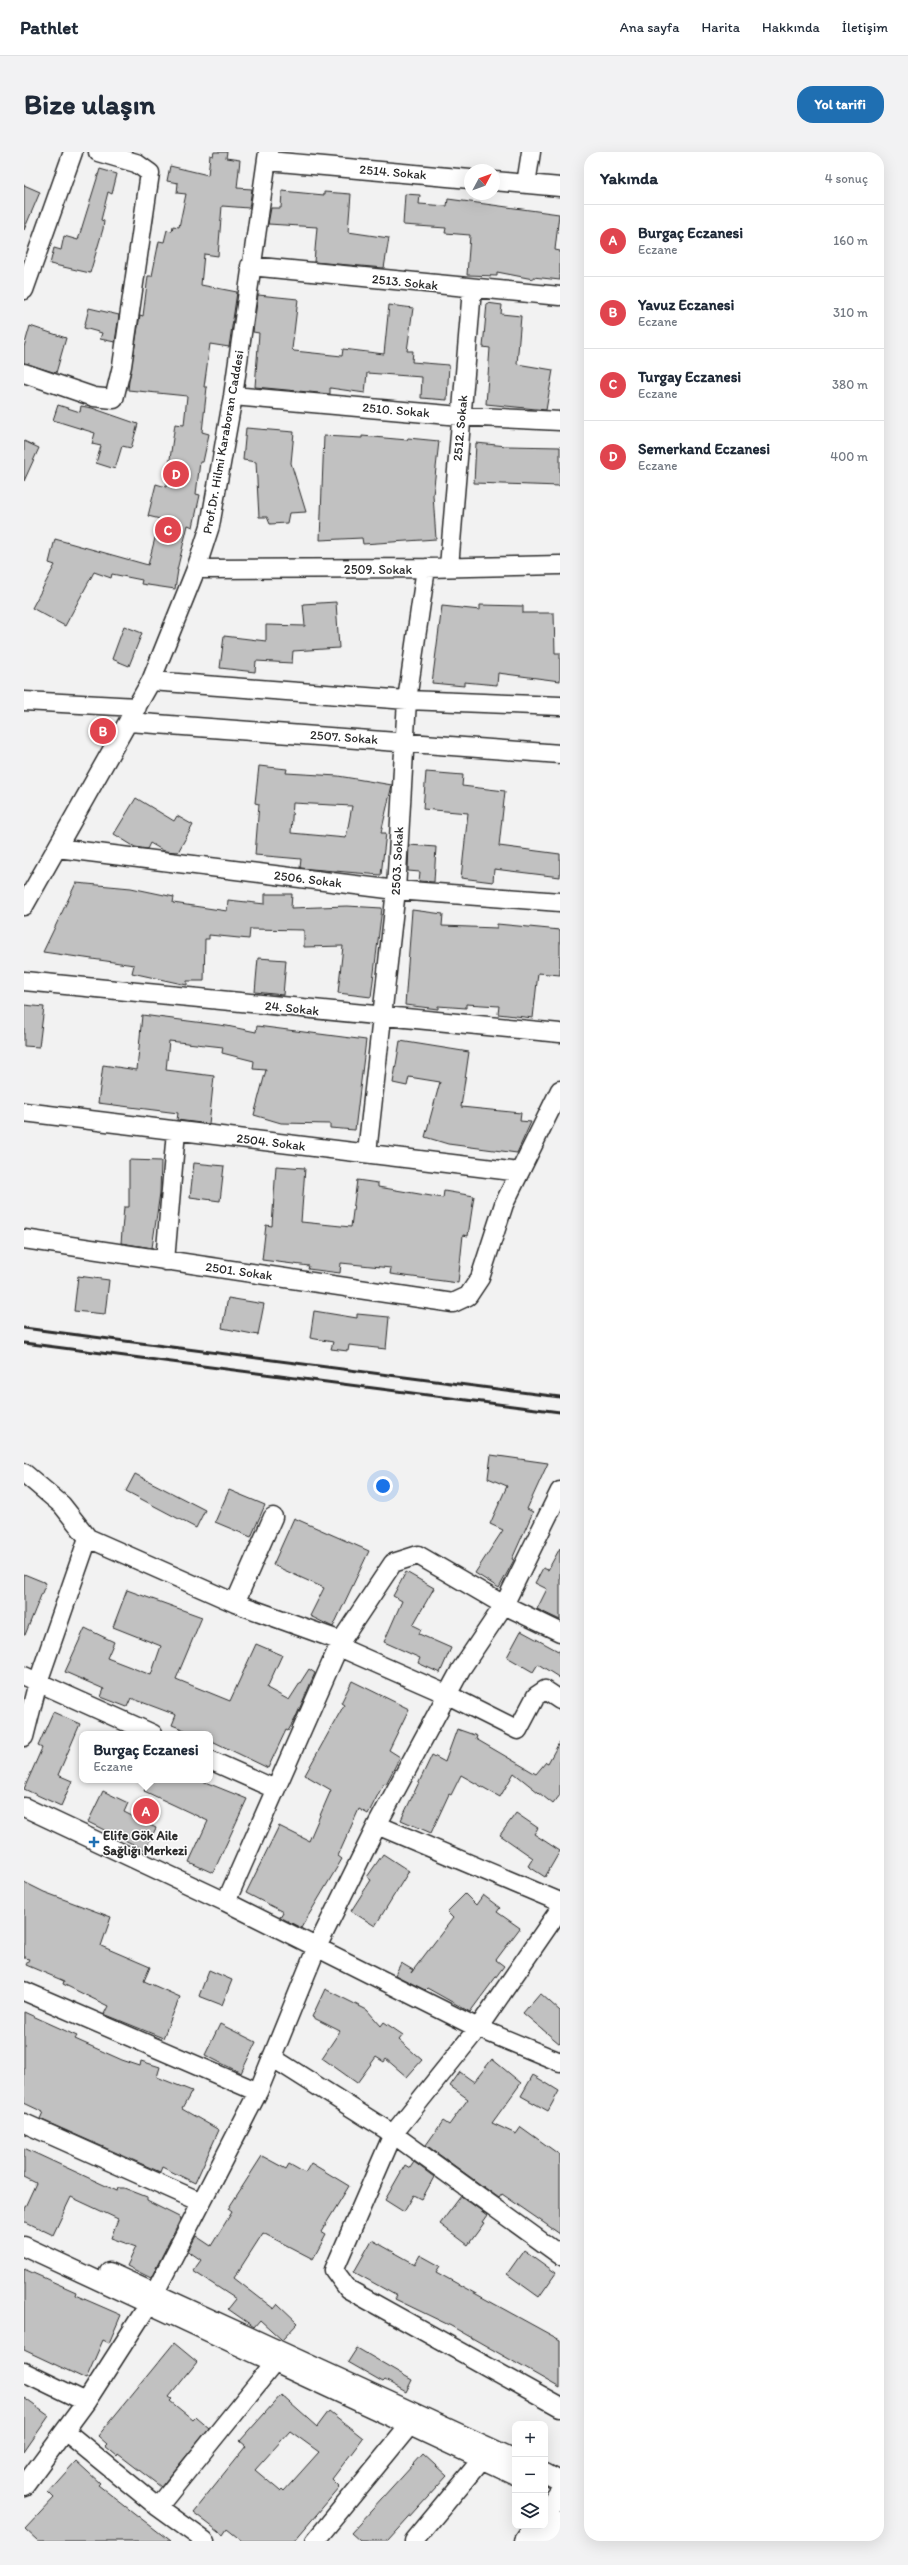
<!DOCTYPE html>
<html lang="tr">
<head>
<meta charset="utf-8">
<style>
	:root { --surface:#fff; --page:#f2f2f3; --text:#1f2937; --muted:#747a83; --line:#e0e1e3; --accent:#1f6fb2 }
	body { margin:0; font-family:Itim,sans-serif; background:var(--page); color:var(--text) }
	.controls { position:absolute; right:12px; bottom:12px; display:grid; overflow:hidden; border-radius:8px; box-shadow:0 4px 16px #0002 }
	.controls button { width:36px; height:36px; display:grid; place-items:center; padding:0; border:0; border-bottom:1px solid var(--line); background:var(--surface); color:var(--text); font:20px sans-serif }
	.compass { position:absolute; left:440px; top:12px; width:36px; height:36px; border-radius:50%; background:var(--surface); box-shadow:0 4px 16px #0002; rotate:49deg }
	.you { position:absolute; left:359px; top:1334px; width:14px; height:14px; margin:-10px; border:3px solid #fff; border-radius:50%; background:#1a73e8; box-shadow:0 0 0 6px #1a73e833 }
	.badge { display:grid; place-items:center; width:26px; height:26px; border-radius:50%; background:var(--accent); color:#fff; font-size:13px; font-weight:700 }
	.pin { position:absolute; translate:-50% -50%; border:2px solid #fff; box-shadow:0 1px 4px #0006 }
	.popup { position:absolute; left:55px; top:1579px; width:134px; height:52px; box-sizing:border-box; display:grid; place-content:center; border-radius:8px; background:var(--surface); filter:drop-shadow(0 1px 3px #0005); font-size:13px; white-space:nowrap; color:var(--muted) }
	.popup b { font-size:15px; color:var(--text) }
	.popup::after { content:''; position:absolute; left:50%; top:100%; margin-left:-8px; border:8px solid transparent; border-top-color:var(--surface) }
	.list { margin:0; padding:0; list-style:none }
	h2 { display:flex; justify-content:space-between; align-items:center; height:52px; margin:0; padding:0 16px; font-size:17px }
	h2 small { font-size:13px; font-weight:400; color:var(--muted) }
	.list li { display:grid; grid-template-columns:26px 1fr auto; gap:12px; align-items:center; box-sizing:border-box; height:72px; padding:0 16px; border-top:1px solid var(--line) }
	.list b { display:block; font-size:15px; white-space:nowrap }
	.list p { margin:0; font-size:13px; white-space:nowrap; color:var(--muted) }
	.list em { font-size:13px; font-style:normal; color:var(--muted) }
	.icon { flex:none; width:22px; height:22px; fill:none; stroke:currentColor; stroke-width:2; stroke-linecap:round; stroke-linejoin:round }
	.map { position:relative; flex:none; width:536px; height:2389px; overflow:hidden; border-radius:16px }
	header { display:flex; align-items:center; gap:24px; box-sizing:border-box; height:56px; padding:0 20px; background:var(--surface); border-bottom:1px solid var(--line) }
	header strong { font-size:19px }
	nav { display:flex; gap:22px; margin-inline-start:auto; font-size:14px }
	.intro { display:flex; align-items:center; justify-content:space-between; box-sizing:border-box; height:96px; padding:0 24px }
	h1 { margin:0; font-size:28px }
	.button { padding:10px 18px; border-radius:16px; background:var(--accent); color:#fff; font-size:14px; font-weight:700 }
	main { display:flex; gap:24px; padding:0 24px }
	aside { flex:1; background:var(--surface); border-radius:16px; box-shadow:0 4px 16px #0002 }
	.map>svg:first-child { display:block }
</style>
</head>
<body>
<header>
<strong>Pathlet</strong>
<nav><a>Ana sayfa</a><a>Harita</a><a>Hakkında</a><a>İletişim</a></nav>
</header>
<div class="intro"><h1>Bize ulaşın</h1><a class="button">Yol tarifi</a></div>
<main>
<div class="map">
<svg width="536" height="2389" viewBox="0 0 536 2389">
	<rect width="100%" height="100%" fill="#f2f2f2"/>
	<filter id="ink" filterUnits="userSpaceOnUse"><feTurbulence type="fractalNoise" baseFrequency=".025" numOctaves="2"/><feDisplacementMap in="SourceGraphic" scale="8" xChannelSelector="R" yChannelSelector="G"/><feConvolveMatrix kernelMatrix="1 2 1 2 8 2 1 2 1" color-interpolation-filters="sRGB"/></filter>
	<g filter="url(#ink)">
		<path fill="#c1c1c1" stroke="#2b2b2b" fill-rule="evenodd" d="M190,0H203L202,6L216,8L213,36L228,37L225,56L198,54L194,104L180,102L177,133L213,140L205,195L186,192L180,235H183L178,280L185,282L179,310H176L172,342L176,343L169,375L164,373L153,418H154L151,437L117,432L118,428L88,422L87,426L70,420L41,474L8,456L31,413L25,411L31,387L124,413L136,367L124,364L132,332L142,335L151,272L160,273L163,244L104,238L105,229L116,163L119,164L124,124H128L135,89L140,90L143,78L148,79L149,74L155,75L162,42L153,41L154,31L143,29L146,14L184,23L186,3L189,4Z
			M76,17L93,22L88,42L84,40L77,68L80,69L79,77L66,121L26,112L30,96L37,98L40,84L54,88Z
			M0,33L16,40L0,78Z
			M258,39L300,43V40L327,42L324,80L365,86L360,116L290,110L293,75L244,72L247,56H257Z
			M381,42L396,43L395,52L423,54L424,47L535,62L531,98L536,99V128L509,125V127L473,120V124L443,123L446,83L421,81L422,76L379,73Z
			M234,143L274,147L268,197L270,199L318,204L319,197L360,202L365,153L389,156L383,199H389L388,210L425,213L423,248L397,246L398,225L343,221L341,241L306,236V242L231,235L235,181L229,180Z
			M463,151L478,153L477,162L497,164L493,212L529,218L522,258L462,252L466,196L459,195Z
			M65,156L95,163L91,190L76,187L78,181L60,176Z
			M6,174L42,186L32,221L0,211V195Z
			M34,253L56,260L57,254L68,256L114,272L107,296L98,294L91,317L72,311L77,294L68,292L71,281L29,268Z
			M222,276L270,280L267,311L282,360L265,361L263,371L246,372L243,365H235L232,310L219,308Z
			M300,284L338,286V284L383,288L384,286L415,289L409,343L412,387L339,392L338,386L296,388Z
			M0,289L15,296L0,329Z
			M452,291L483,294L536,295V334L450,331Z
			M312,450L315,496L269,499L268,511L232,509L231,520L196,516L200,484L242,489V473L281,474L279,452Z
			M456,453L499,454V461H530L531,501H536V529L474,521L473,533L440,530V534L408,531L418,454L456,458Z
			M100,474L118,481L105,514L88,507Z
			M235,614L263,617L262,621L314,624L368,633L357,681H362L357,723L276,716L277,707L231,703L235,652L231,651ZM269,651L328,654L322,686L267,681Z
			M402,620L439,623L438,634L481,639L475,694L536,702V725L470,717L469,730L437,726L444,661L399,657Z
			M112,646L150,669L153,664L169,673L154,700L140,699L126,691L123,697L111,695L90,682Z
			M385,693L412,695L410,730L395,729L396,720L384,719Z
			M52,731L107,736L150,745L149,751L203,759L204,748L241,752V742H268L267,756L323,754L358,756L347,845L314,841L319,794L280,795V778L226,777L225,787L185,783V787H181L180,829H163V833L108,821L110,813L19,800Z
			M388,758L419,762L418,774L473,776V772L536,778V823L514,821L509,866L474,862L475,854L442,852V856L414,854V857L381,853Z
			M234,806L262,808L259,843L231,840Z
			M0,853L20,855L15,895L0,894Z
			M118,863L203,874L232,880L233,874L342,888L331,978L306,976V972L257,971L230,963L242,918L229,917L230,909L198,901L199,895L145,889L142,918L190,924L185,972L153,968L154,961L74,951L79,913L113,918Z
			M376,889L445,900L437,955L497,961L496,969L507,970L493,1001L424,992L401,985L416,930L385,925L383,934L369,931Z
			M105,1008L137,1009L136,1041L128,1096L97,1091L100,1055H105Z
			M170,1011L200,1014L196,1049L166,1045Z
			M252,1014L281,1016L277,1070L327,1075L333,1028L354,1031V1035L419,1046L420,1039L450,1044L444,1084L439,1083L434,1131L366,1122L367,1116L317,1111L316,1121L284,1117L285,1114L238,1108L242,1073L248,1074Z
			M54,1124L85,1128L81,1162L50,1159Z
			M204,1146L240,1152L234,1183L198,1176Z
			M290,1159L333,1166V1162L365,1165L362,1197L325,1193L324,1199L307,1197L309,1190L286,1186Z
			M467,1303L524,1311L503,1357L509,1360L488,1407L490,1408L475,1436L451,1421L479,1378L466,1372L483,1334L464,1326Z
			M111,1322L181,1358L172,1376L102,1339Z
			M205,1338L241,1353L227,1385L191,1370Z
			M270,1366L345,1399L309,1475L286,1464L300,1436L249,1413Z
			M536,1396V1468L513,1457L523,1437L511,1431L519,1416L524,1418Z
			M382,1420L410,1436L389,1473L397,1477L395,1482L427,1496L416,1521L394,1511L396,1506L360,1490L378,1449L369,1444Z
			M0,1422L22,1431L1,1483H0Z
			M103,1438L178,1465L152,1527L206,1549L232,1492L258,1503L243,1536L265,1548L285,1517L291,1521L271,1567L264,1579L262,1578L244,1616L186,1588V1582H171L148,1573L152,1563L107,1546L103,1555L77,1545L80,1537L41,1520L61,1476L90,1490L83,1506L127,1523L137,1494L89,1475Z
			M497,1479L536,1500V1526L514,1512L509,1520L483,1505Z
			M328,1529L385,1557L365,1598L376,1605L362,1632L360,1631L344,1662L335,1657L314,1704L318,1707L277,1776L256,1765L259,1760L222,1741L255,1674L285,1689L307,1638L281,1623L320,1553L317,1551Z
			M29,1560L56,1572L34,1623L48,1629L37,1654L0,1637L18,1596L14,1594Z
			M433,1577L453,1584L452,1587L512,1622L522,1610L524,1611L536,1589V1643L529,1652L490,1621L476,1645L437,1623L427,1643L425,1642L407,1681L377,1668L408,1603L421,1610Z
			M125,1628H176L223,1647L189,1721L165,1710L184,1669L120,1639Z
			M79,1639L104,1651L100,1660L132,1676L121,1698L64,1670Z
			M492,1661L514,1676L510,1682L536,1699L521,1725L504,1714L509,1706L476,1683Z
			M359,1702L385,1719L351,1774L327,1759L347,1728L343,1725Z
			M0,1730L20,1740L87,1765L77,1794L126,1815L120,1829L156,1845L139,1886L80,1862L84,1854L39,1832L40,1829L2,1813L5,1807L0,1806Z
			M441,1742L452,1753L459,1743L476,1756L473,1760L496,1776L472,1808L480,1814L446,1860L403,1836L401,1838L371,1823L377,1811L389,1818L387,1821L429,1766L423,1760Z
			M185,1818L208,1828L198,1853L175,1844Z
			M301,1837L343,1858L357,1874L360,1870L379,1883L375,1888L398,1908L383,1925L362,1907L360,1910L352,1905L333,1931L298,1906L316,1879L288,1865Z
			M516,1841L536,1859V1892L499,1861Z
			M0,1860L53,1884L51,1887L98,1908L116,1914L117,1909L136,1915L133,1925L168,1939L158,1957L195,1978L171,2031L138,2015L136,2020L16,1967L19,1960L0,1951Z
			M196,1872L232,1890L217,1921L181,1903Z
			M468,1907L497,1931L468,1971L492,1982L497,1975L536,2003V2082L478,2042L475,2046L402,1993L419,1969L425,1973L444,1947L426,1934L436,1920L450,1930Z
			M509,1923L535,1939L524,1959L497,1944Z
			M0,1996L93,2039L94,2036H100L123,2045V2049L157,2066L127,2126L103,2114L112,2095L87,2086L94,2067L47,2045L29,2083L0,2069V2057L12,2031L0,2025Z
			M238,2004L262,2017L265,2012L281,2021L287,2011L325,2034L297,2080L302,2083L289,2107L239,2081L210,2126L250,2157L254,2152L274,2171L258,2188L236,2168L230,2175L204,2157L212,2147L169,2119L177,2108L164,2099L172,2084L187,2094L208,2060L204,2057Z
			M390,2010L410,2025L398,2047L390,2043L380,2060L361,2048L381,2013L386,2016Z
			M437,2044L463,2063L458,2070L460,2071L444,2093L416,2072Z
			M348,2088L391,2112L396,2103L416,2114L412,2120L536,2188V2236L427,2174L371,2147L373,2144L330,2120Z
			M500,2098L532,2121L515,2145L483,2122Z
			M0,2117L52,2140L51,2143L97,2163L85,2191L79,2188L62,2227L0,2198Z
			M150,2191L173,2210L145,2245L148,2247L146,2249L169,2268L172,2265L185,2276L137,2335L94,2302L93,2304L81,2294L83,2292L74,2284Z
			M333,2196L388,2228L382,2240L361,2228L359,2230L324,2210Z
			M257,2243L293,2275L305,2259L339,2286L308,2327L316,2335L270,2389H218L203,2377L199,2383L169,2360L222,2294L216,2289ZM266,2279L295,2300L260,2339L258,2337L256,2339L231,2318Z
			M0,2246L25,2264L0,2300Z
			M399,2302L423,2324L364,2389H336L327,2381Z
			M52,2309L76,2331L74,2333L146,2389H14L1,2377L30,2346L24,2340Z"/>
		<g fill="none" stroke-linecap="round" stroke-linejoin="round">
			<defs>
				<path id="minor" d="M244,9L446,27
					M470,29L536,35
					M502,32L507,0
					M226,114L536,144
					M0,138L49,0
					M0,221L70,245L90,247L98,214L126,21L112,11L74,0
					M209,244L436,264L536,269
					M425,415L448,137
					M172,417L402,416L536,413
					M127,529L383,548L536,554
					M0,549L113,555
					M105,570L536,602
					M33,696L372,738L536,750
					M0,754L127,529L172,417L186,374L209,244L244,0
					M0,829L536,881
					M0,960L495,1020
					M343,1001L372,738L383,548L402,416
					M0,1087L429,1151L444,1144L456,1126L480,1052L536,938
					M141,1109L152,979
					M0,1321L38,1353L64,1386L211,1451L317,1489
					M211,1451L249,1365
					M315,1495L422,1542L494,1578L512,1544L521,1538L536,1548
					M0,1524L129,1582
					M0,1585L14,1530L64,1386
					M186,1608L251,1637
					M0,1655L202,1750L454,1876L536,1910
					M353,1673L536,1750
					M202,1750L317,1489L369,1411L394,1403L480,1453L536,1480
					M536,1757L454,1876L369,1982L310,2118L324,2137L536,2255
					M0,1839L234,1940
					M249,1906L369,1982L536,2103
					M0,1971L177,2050
					M0,2094L491,2323
					M85,2120L491,2307
					M0,2220L62,2250
					M41,2279L134,2355L181,2389
					M521,2321L536,2329
					M0,2334L62,2250L125,2152L234,1940L292,1797L353,1673L437,1517L480,1453L536,1339
					M134,2355L251,2210
					M291,2389L386,2273
					M390,2389L458,2307"/>
				<path id="major" d="M521,2362L536,2341
					M502,2389L512,2374
					M523,2389L536,2372"/>
			</defs>
			<use href="#minor" stroke="#2b2b2b" stroke-width="21"/>
			<use href="#major" stroke="#2b2b2b" stroke-width="25"/>
			<use href="#minor" stroke="#fff" stroke-width="18"/>
			<use href="#major" stroke="#fff" stroke-width="22"/>
			<path stroke="#2b2b2b" stroke-width="3" d="M0,1176L536,1245
				M0,1191L536,1260"/>
		</g>
	</g>
	<path fill="#1f6fb2" stroke="#fff" stroke-width="1.5" d="M68 1684h4v4h4v4h-4v4h-4v-4h-4v-4h4z"/>
	<g text-anchor="middle" dominant-baseline="central" stroke-width="3" stroke-linejoin="round" paint-order="stroke">
		<g font-size="13" fill="#2b2b2b" stroke="#fff">
			<text transform="translate(369 20) rotate(5)">2514. Sokak</text>
			<text transform="translate(381 130) rotate(6)">2513. Sokak</text>
			<text transform="translate(372 258) rotate(5)">2510. Sokak</text>
			<text transform="translate(436 276) rotate(-85)">2512. Sokak</text>
			<text transform="translate(199 290) rotate(-80)">Prof.Dr. Hilmi Karaboran Caddesi</text>
			<text x="354" y="417">2509. Sokak</text>
			<text transform="translate(320 585) rotate(4)">2507. Sokak</text>
			<text transform="translate(373 709) rotate(-87)">2503. Sokak</text>
			<text transform="translate(284 727) rotate(7)">2506. Sokak</text>
			<text transform="translate(268 856) rotate(6)">24. Sokak</text>
			<text transform="translate(247 990) rotate(7)">2504. Sokak</text>
			<text transform="translate(215 1119) rotate(8)">2501. Sokak</text>
		</g>
		<g font-size="13" font-weight="bold" fill="#2b2b2b" stroke="#fff" text-anchor="start">
			<text x="79" y="1683">Elife Gök Aile<tspan x="79" dy="15">Sağlığı Merkezi</tspan></text>
		</g>
	</g>
</svg>
<div class="controls">
<button>+</button>
<button>−</button>
<button><svg class="icon" aria-label="layers" viewBox="0 0 24 24"><path d="M12 4l9 5-9 5-9-5zM3 14l9 5 9-5"/></svg></button>
</div>
<svg class="compass" viewBox="-18 -18 36 36"><path d="M0-13l5 13h-10z" fill="#e53935"/><path d="M0 13l5-13h-10z" fill="#747a83"/></svg>
<div class="you"></div>
<div class="pin badge" style="left:122px;top:1659px;background:#e0444e">A</div>
<div class="popup"><b>Burgaç Eczanesi</b>Eczane</div>
<div class="pin badge" style="left:79px;top:579px;background:#e0444e">B</div>
<div class="pin badge" style="left:144px;top:378px;background:#e0444e">C</div>
<div class="pin badge" style="left:152px;top:322px;background:#e0444e">D</div>
</div>
<aside>
<h2>Yakında<small>4 sonuç</small></h2>
<ul class="list">
<li><span class="badge" style="background:#e0444e">A</span><div><b>Burgaç Eczanesi</b><p>Eczane</p></div><em>160 m</em></li>
<li><span class="badge" style="background:#e0444e">B</span><div><b>Yavuz Eczanesi</b><p>Eczane</p></div><em>310 m</em></li>
<li><span class="badge" style="background:#e0444e">C</span><div><b>Turgay Eczanesi</b><p>Eczane</p></div><em>380 m</em></li>
<li><span class="badge" style="background:#e0444e">D</span><div><b>Semerkand Eczanesi</b><p>Eczane</p></div><em>400 m</em></li>
</ul>
</aside>
</main>
</body>
</html>
